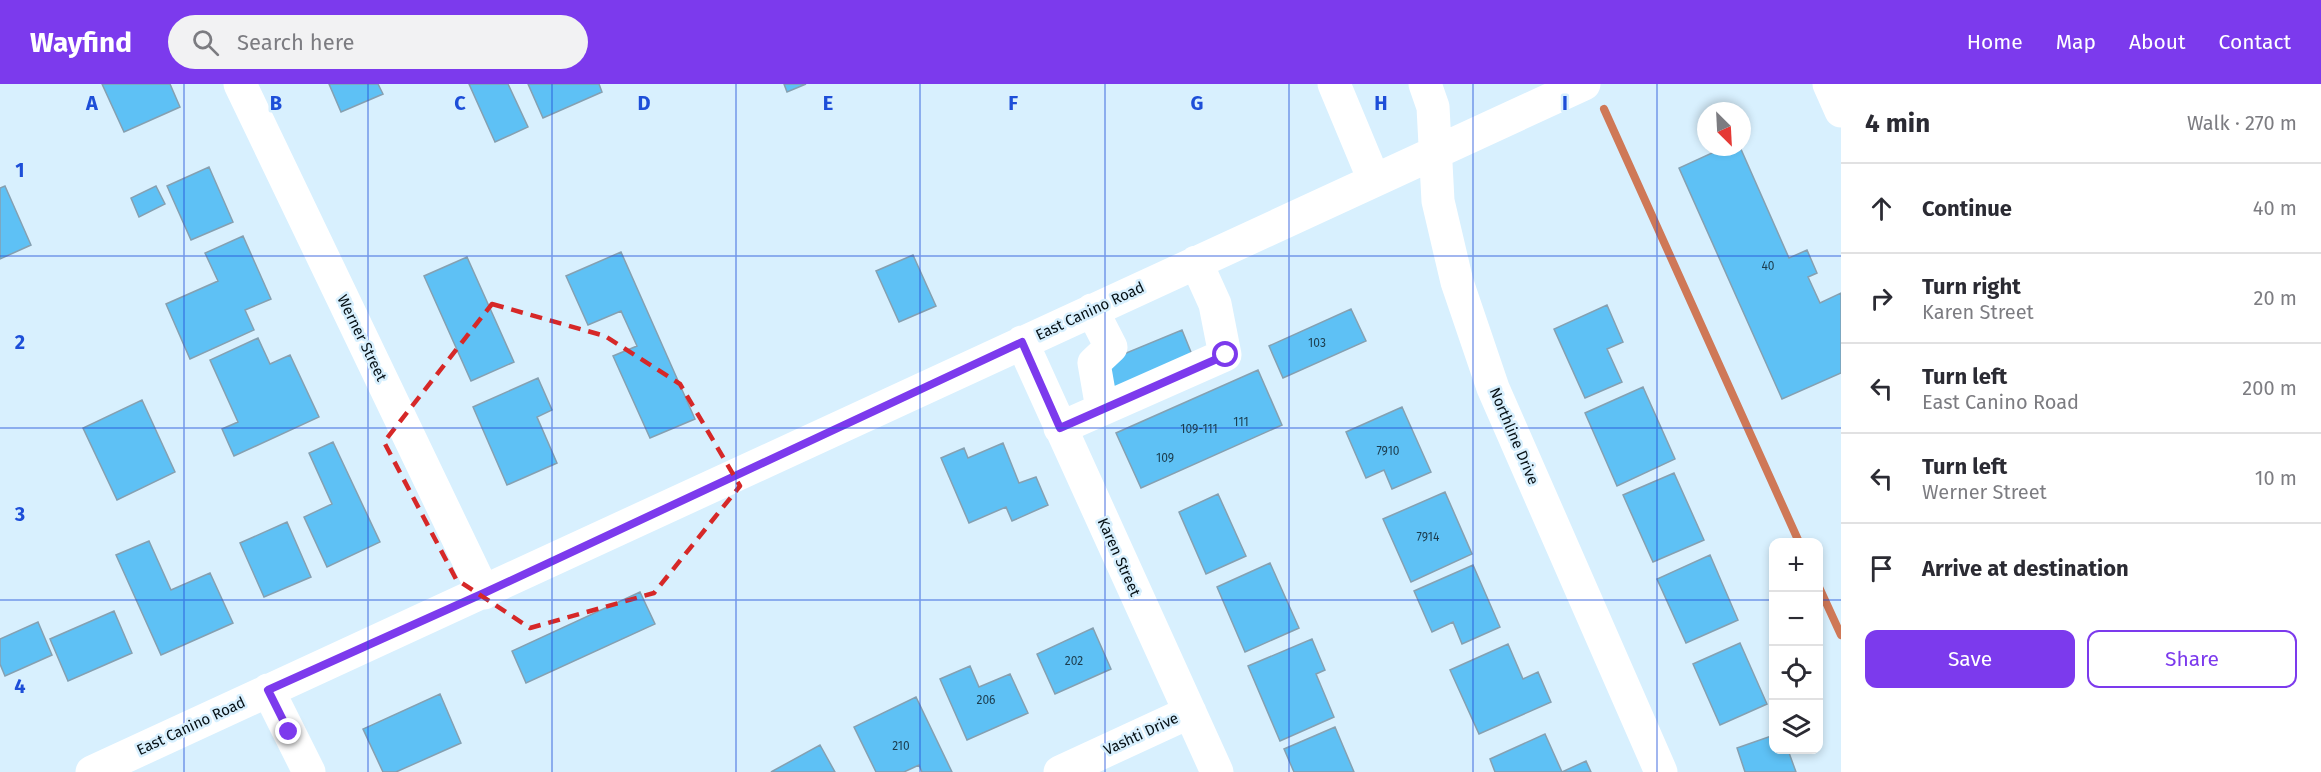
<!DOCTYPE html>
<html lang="en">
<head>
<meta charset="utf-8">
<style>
	:root { --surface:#fff; --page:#f2f2f3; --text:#2b2b33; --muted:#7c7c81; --line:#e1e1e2; --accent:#7c3aed }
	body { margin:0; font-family:"Fira Sans",sans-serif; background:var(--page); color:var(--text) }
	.controls { position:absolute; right:18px; bottom:18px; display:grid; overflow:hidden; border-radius:12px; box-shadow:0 3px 9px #0003 }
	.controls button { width:54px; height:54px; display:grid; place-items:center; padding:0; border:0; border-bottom:2px solid var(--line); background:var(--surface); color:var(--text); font:30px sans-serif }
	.compass { position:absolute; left:1697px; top:18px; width:54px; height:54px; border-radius:50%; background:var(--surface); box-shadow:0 3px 9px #0003; rotate:156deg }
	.stop { position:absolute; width:18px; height:18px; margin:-14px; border:4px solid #7c3aed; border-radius:50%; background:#fff }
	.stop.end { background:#7c3aed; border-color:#fff; box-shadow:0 2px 6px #0008 }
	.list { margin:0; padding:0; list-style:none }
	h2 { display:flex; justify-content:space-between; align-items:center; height:78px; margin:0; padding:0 24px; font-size:26px }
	h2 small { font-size:20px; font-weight:400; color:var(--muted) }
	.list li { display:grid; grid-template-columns:39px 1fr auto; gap:18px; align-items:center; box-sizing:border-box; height:90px; padding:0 24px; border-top:2px solid var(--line) }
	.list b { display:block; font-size:22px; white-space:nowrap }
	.list p { margin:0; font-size:20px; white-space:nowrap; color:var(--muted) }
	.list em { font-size:20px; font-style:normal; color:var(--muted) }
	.actions { display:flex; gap:12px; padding:18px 24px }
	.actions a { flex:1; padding:14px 0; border:2px solid var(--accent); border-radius:12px; text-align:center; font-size:21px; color:var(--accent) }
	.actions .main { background:var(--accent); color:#fff }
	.icon { flex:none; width:33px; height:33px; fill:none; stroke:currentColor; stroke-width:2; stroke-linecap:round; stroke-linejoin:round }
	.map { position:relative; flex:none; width:1841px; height:688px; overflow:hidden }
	header { display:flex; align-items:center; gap:36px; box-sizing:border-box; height:84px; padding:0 30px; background:var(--accent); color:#fff }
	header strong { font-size:28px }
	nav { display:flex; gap:33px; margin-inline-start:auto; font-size:21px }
	.search { width:420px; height:54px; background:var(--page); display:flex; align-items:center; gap:15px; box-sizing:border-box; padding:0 21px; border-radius:33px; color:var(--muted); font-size:22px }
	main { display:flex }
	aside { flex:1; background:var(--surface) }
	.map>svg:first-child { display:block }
</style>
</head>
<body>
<header>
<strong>Wayfind</strong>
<div class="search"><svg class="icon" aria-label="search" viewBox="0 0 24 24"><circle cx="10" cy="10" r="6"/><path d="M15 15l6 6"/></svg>Search here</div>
<nav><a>Home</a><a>Map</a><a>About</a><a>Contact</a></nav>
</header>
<main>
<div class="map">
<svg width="1841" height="688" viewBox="0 0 1841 688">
	<rect width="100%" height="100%" fill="#d8f0fe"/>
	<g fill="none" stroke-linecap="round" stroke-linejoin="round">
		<path stroke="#cf7857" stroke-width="8" d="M1604,25L1799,458
			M1818,501L1841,551"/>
	</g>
	<path fill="#5ec1f5" stroke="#85a0b1" stroke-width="1.5" d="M102,0H170L180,23L124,48Z
		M329,0H378L383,10L341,28Z
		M469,0H508L528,43L495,58Z
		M528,0H599L602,8L543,34Z
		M784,0H806L787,8Z
		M1725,63H1740L1789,174L1807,166L1817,189L1808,193L1820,219L1841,209V289L1782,315L1679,84Z
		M209,83L233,138L191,156L167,102Z
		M5,102L31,161L0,175V104Z
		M156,102L165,120L139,133L131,114Z
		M243,152L271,215L245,226L254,246L190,275L166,220L218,197L205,169Z
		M621,168L695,335L650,354L613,272L637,262L621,227L588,241L566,192Z
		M913,171L936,222L899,238L876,187Z
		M467,173L514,278L471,297L424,192Z
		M1607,221L1623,258L1607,265L1622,298L1585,314L1554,245Z
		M1351,225L1366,257L1283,294L1269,262Z
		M1182,246L1193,273L1112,308L1097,281Z
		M258,254L270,280L290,271L319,333L234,372L222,345L238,338L210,276Z
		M1258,286L1282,341L1141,404L1116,349Z
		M538,294L552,326L537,333L557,379L507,401L473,323Z
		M1643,303L1675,375L1617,402L1585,329Z
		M142,316L175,388L117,416L83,344Z
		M1402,323L1431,388L1392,405L1384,386L1366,394L1346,348Z
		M333,358L380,458L327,483L304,433L332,420L309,369Z
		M1003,359L1019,399L1036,393L1048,421L1012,437L1006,423L969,439L941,374L964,364L968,374Z
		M1674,389L1704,456L1653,478L1623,411Z
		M1445,408L1472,470L1411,498L1383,435Z
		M1218,410L1246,472L1206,490L1179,428Z
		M287,438L311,493L264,513L240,459Z
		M149,457L171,506L210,489L233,539L161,571L116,471Z
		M1710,471L1738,536L1686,559L1657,495Z
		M1270,479L1299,544L1245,568L1217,503Z
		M1473,481L1500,543L1462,560L1453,538L1432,548L1414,507Z
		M640,508L655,540L526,599L512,567Z
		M114,527L132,569L68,597L50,555Z
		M38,538L52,571L5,592L0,580V555Z
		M1093,544L1111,585L1055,610L1037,570Z
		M1312,555L1325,586L1316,590L1334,633L1280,657L1248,582Z
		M1740,559L1767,620L1720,641L1693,580Z
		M1508,560L1523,595L1538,588L1551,618L1479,650L1450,586Z
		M970,582L979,603L1010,590L1028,629L967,656L940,595Z
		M440,610L461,659L396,688H383L363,645Z
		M916,613L952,688H922L919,681L904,688H876L854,643Z
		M1335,643L1354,688H1294L1284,665Z
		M1545,650L1562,688L1586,677L1591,688H1495L1490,675Z
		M1774,651V666H1788L1796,688H1745L1737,664Z
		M820,661L835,688H771Z"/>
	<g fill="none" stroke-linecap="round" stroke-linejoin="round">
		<path stroke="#fff" stroke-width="33" d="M240,0L484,509
			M1334,0L1374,96
			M1425,0L1433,23L1438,117L1457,198L1493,304L1661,688
			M1829,0L1841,27
			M1092,226L1111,263L1094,279L1102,325
			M1022,258L1217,688
			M1060,344L1225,271L1215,220L1196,178
			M268,606L309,688
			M92,688L1584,0
			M1060,688L1190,628"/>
	</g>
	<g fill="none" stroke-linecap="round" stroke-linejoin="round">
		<path stroke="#7c3aed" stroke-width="8" d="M289,648L268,606L484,509L1022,258L1060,344L1226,271"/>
	</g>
	<path fill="none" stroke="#d62828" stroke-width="4.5" stroke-dasharray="12 8" stroke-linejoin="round" d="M492,220L605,252L680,300L740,402L654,509L530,544L456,495L384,358Z"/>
	<path fill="none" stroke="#1d4ed8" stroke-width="1.5" stroke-opacity="0.55" d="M184,0V688M368,0V688M552,0V688M736,0V688M920,0V688M1105,0V688M1289,0V688M1473,0V688M1657,0V688M0,172H1841M0,344H1841M0,516H1774M1818,516H1841"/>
	<g text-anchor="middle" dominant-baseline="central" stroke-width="5" stroke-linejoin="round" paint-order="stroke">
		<g font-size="12" fill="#1c3c4d">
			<text x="1768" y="182">40</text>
			<text x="1317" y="259">103</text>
			<text x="1241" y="338">111</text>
			<text x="1199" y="345">109-111</text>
			<text x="1388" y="367">7910</text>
			<text x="1165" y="374">109</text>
			<text x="1428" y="453">7914</text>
			<text x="1074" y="577">202</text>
			<text x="986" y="616">206</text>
			<text x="901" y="662">210</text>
		</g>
		<g font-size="15" fill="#061015" stroke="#d8f0fe">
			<text transform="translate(1090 227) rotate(-25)">East Canino Road</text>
			<text transform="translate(362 254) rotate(64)">Werner Street</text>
			<text transform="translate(1514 352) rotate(67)">Northline Drive</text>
			<text transform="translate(1119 473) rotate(66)">Karen Street</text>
			<text transform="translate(191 642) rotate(-25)">East Canino Road</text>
			<text transform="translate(1141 650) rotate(-25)">Vashti Drive</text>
		</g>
	</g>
	<g font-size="20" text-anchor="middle" font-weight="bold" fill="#1d4ed8" stroke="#d8f0fe" stroke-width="5" stroke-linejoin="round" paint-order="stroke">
		<text x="92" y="26">A</text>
		<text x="276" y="26">B</text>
		<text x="460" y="26">C</text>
		<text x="644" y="26">D</text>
		<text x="828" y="26">E</text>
		<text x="1013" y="26">F</text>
		<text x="1197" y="26">G</text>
		<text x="1381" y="26">H</text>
		<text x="1565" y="26">I</text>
		<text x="20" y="93">1</text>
		<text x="20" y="265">2</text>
		<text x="20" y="437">3</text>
		<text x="20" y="609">4</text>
	</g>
</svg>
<div class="controls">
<button>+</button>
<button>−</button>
<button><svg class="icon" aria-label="locate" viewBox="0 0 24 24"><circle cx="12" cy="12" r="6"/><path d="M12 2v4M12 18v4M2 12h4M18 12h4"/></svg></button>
<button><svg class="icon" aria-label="layers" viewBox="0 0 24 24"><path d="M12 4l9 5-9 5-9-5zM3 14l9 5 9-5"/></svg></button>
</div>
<svg class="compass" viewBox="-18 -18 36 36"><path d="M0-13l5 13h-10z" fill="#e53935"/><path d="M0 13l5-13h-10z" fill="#7c7c81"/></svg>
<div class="stop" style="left:1226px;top:271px"></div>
<div class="stop end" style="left:289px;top:648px"></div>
</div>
<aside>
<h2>4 min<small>Walk · 270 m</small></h2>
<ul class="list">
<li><svg class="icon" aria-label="ahead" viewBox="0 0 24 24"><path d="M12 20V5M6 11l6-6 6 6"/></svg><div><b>Continue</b></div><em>40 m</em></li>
<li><svg class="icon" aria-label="right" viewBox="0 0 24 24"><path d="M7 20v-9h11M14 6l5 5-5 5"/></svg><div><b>Turn right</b><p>Karen Street</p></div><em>20 m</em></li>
<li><svg class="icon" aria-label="left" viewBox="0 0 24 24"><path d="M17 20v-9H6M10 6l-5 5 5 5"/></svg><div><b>Turn left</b><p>East Canino Road</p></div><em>200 m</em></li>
<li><svg class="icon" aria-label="left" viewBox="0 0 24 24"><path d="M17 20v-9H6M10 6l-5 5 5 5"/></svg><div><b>Turn left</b><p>Werner Street</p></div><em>10 m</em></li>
<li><svg class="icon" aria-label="arrive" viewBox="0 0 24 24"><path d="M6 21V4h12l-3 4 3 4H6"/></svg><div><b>Arrive at destination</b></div></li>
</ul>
<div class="actions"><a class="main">Save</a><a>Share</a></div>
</aside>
</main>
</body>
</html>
